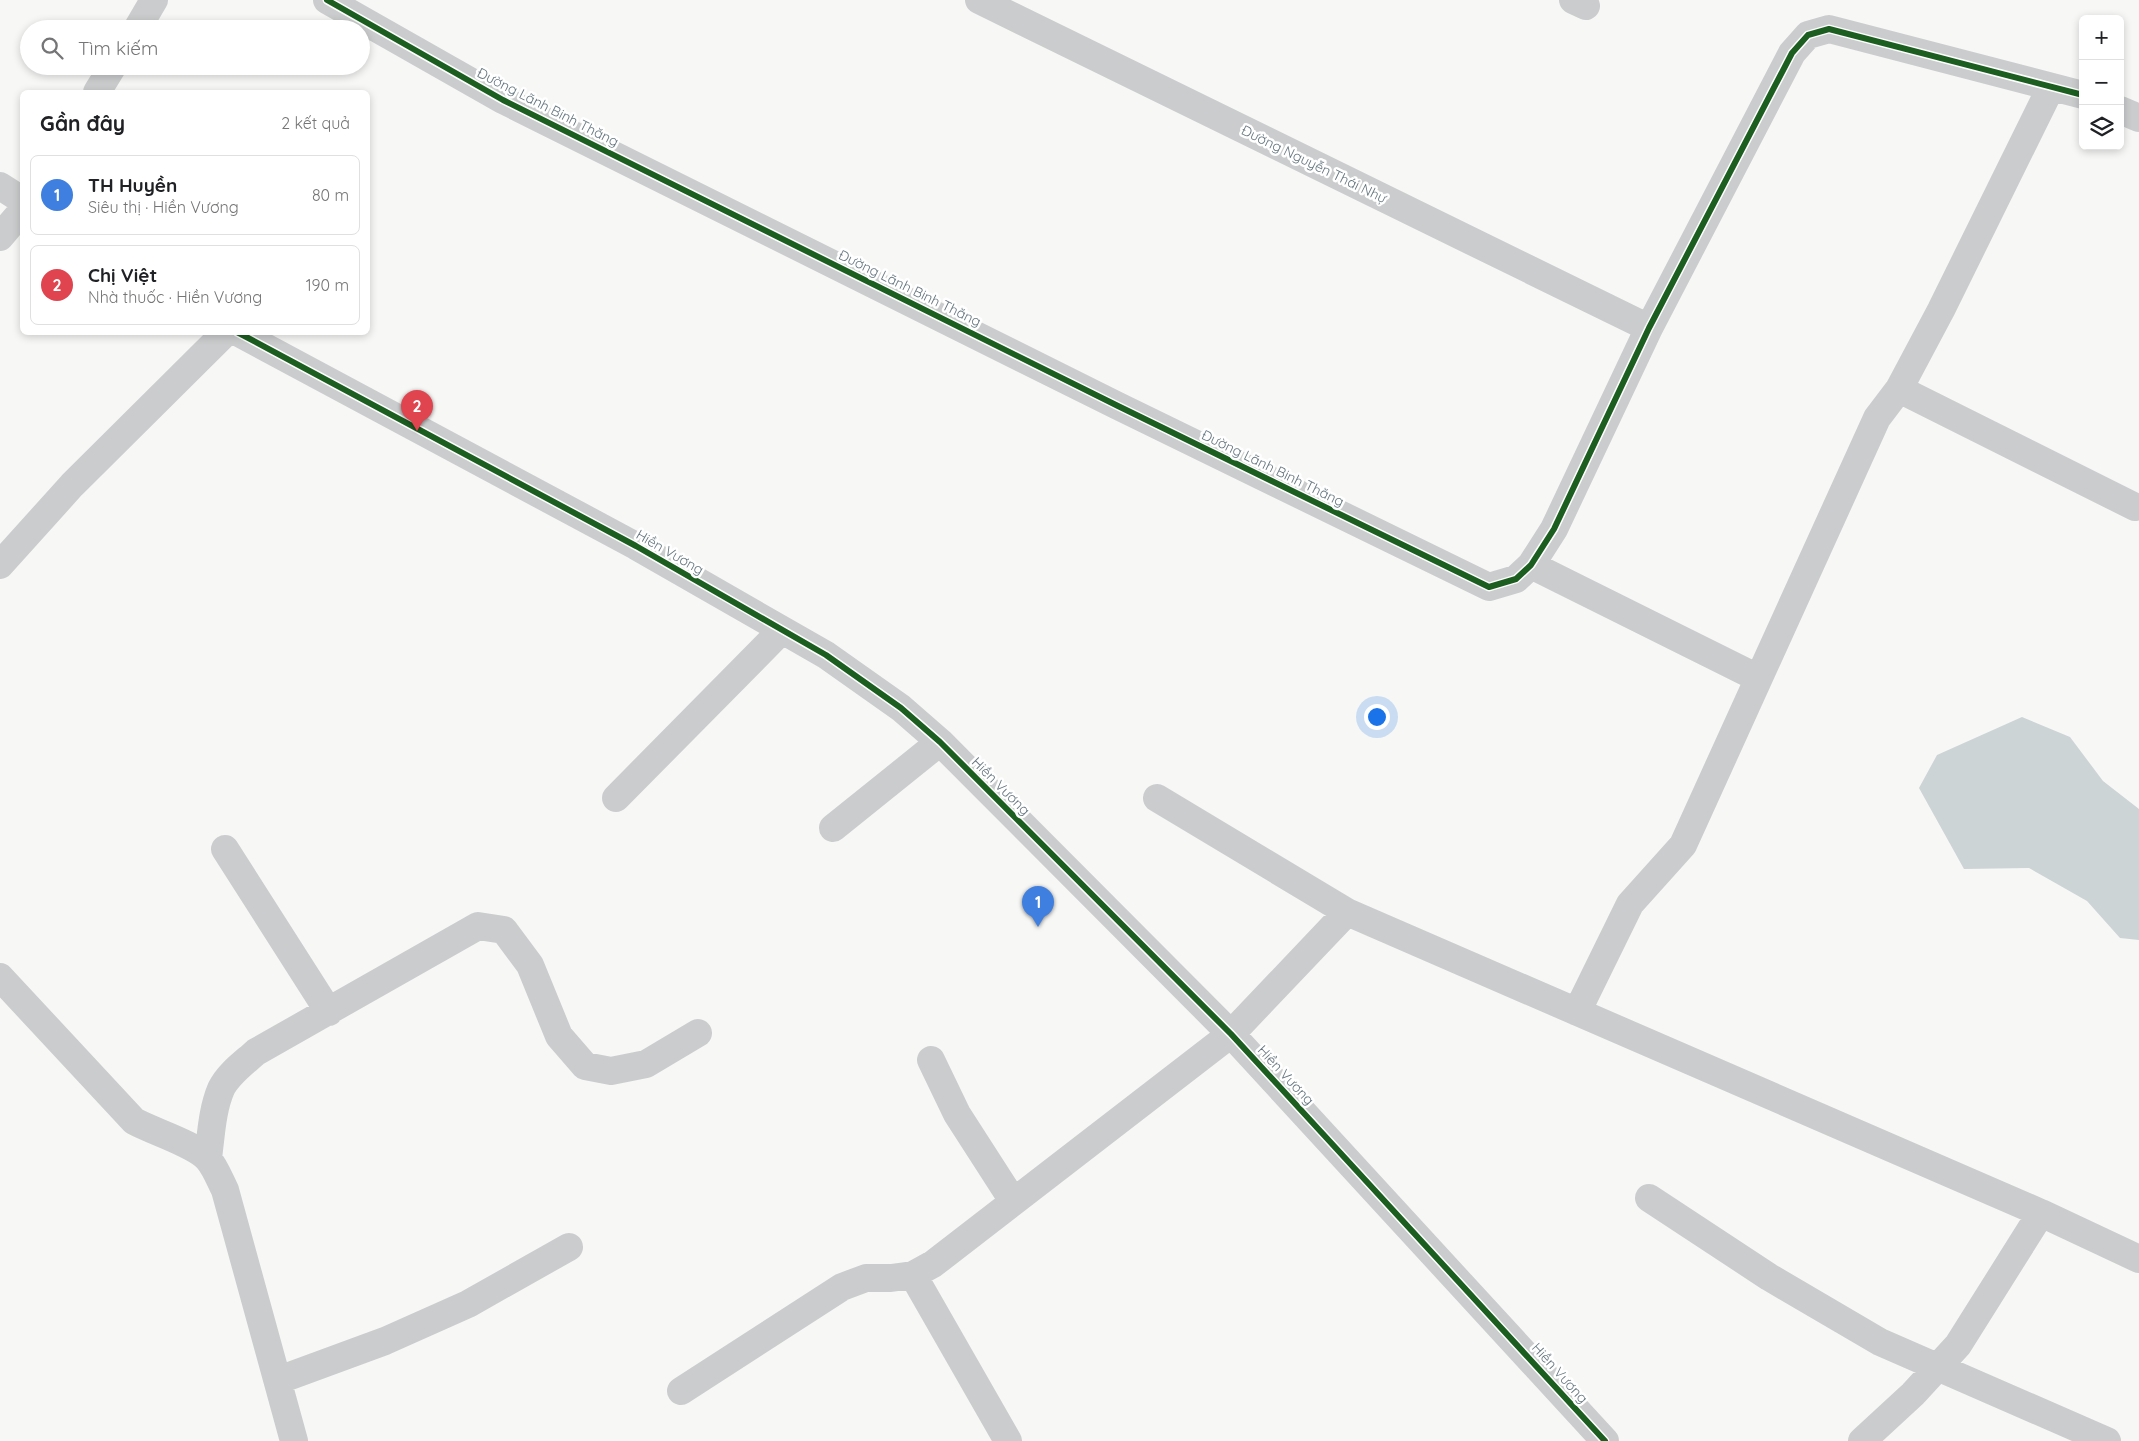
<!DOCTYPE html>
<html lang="vi">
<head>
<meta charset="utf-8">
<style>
	:root { --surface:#fff; --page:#f6f6f6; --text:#202124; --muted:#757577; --line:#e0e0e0; --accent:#0f766e }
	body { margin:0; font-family:Quicksand,sans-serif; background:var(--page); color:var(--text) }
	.controls { position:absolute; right:15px; top:15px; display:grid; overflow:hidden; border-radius:8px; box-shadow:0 2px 8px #0003 }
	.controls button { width:45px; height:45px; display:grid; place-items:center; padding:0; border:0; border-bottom:1px solid var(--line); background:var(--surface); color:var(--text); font:25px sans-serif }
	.you { position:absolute; left:1376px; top:716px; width:18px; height:18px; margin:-12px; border:4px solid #fff; border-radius:50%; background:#1a73e8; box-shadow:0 0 0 8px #1a73e833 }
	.badge { display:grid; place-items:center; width:32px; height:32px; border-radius:50%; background:var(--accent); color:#fff; font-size:16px; font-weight:700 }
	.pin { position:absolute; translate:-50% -41px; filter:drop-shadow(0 1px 2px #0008) }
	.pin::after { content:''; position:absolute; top:26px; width:18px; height:15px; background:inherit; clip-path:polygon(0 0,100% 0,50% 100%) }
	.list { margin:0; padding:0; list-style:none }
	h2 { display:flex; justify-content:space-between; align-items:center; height:65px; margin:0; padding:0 20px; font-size:21px }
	h2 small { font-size:16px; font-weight:400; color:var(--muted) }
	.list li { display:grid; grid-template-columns:32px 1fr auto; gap:15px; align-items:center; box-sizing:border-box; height:80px; margin:0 10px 10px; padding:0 10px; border:1px solid var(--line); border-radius:8px }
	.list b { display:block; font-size:19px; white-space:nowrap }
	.list p { margin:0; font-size:16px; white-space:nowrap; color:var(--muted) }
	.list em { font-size:16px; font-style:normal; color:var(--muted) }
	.icon { flex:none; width:28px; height:28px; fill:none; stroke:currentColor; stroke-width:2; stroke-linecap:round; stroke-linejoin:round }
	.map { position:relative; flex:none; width:2139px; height:1441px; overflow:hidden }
	.search { position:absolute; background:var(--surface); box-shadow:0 2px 8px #0003; left:20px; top:20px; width:350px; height:55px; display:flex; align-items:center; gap:12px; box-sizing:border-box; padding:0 18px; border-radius:28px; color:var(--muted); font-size:19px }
	.panel { position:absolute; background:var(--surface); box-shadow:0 2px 8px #0003; left:20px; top:90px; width:350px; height:245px; border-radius:8px }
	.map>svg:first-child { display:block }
</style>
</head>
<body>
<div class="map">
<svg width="2139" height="1441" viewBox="0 0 2139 1441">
	<rect width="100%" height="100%" fill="#f7f7f6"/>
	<path fill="#ccd4d6" d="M2022,717L2070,737L2103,781L2139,809V940L2120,938L2087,901L2029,868L1964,869L1919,788L1937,755Z"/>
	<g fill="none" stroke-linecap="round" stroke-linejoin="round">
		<path stroke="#cbcccd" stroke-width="28" d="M327,0L503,100L1118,406L1489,587L1516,579L1531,565L1554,529L1649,328L1792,53L1808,35L1829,29L2083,95
			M979,0L1649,328
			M1573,0L1586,6
			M137,29L154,0
			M97,92L113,66
			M2120,110L2139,118
			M0,186L22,200
			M0,237L22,211
			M237,332L636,546L826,655L901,708L940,742L1231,1034L1605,1441
			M1899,389L2135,507
			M0,565L72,485L226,332
			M1531,565L1758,678
			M616,798L781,631
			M1157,798L1347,912L2041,1213L2139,1259
			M833,828L940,742
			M225,849L329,1012
			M0,977L134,1121C154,1132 195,1144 208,1159C215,1167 220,1180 225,1190L294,1441
			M1577,1012L1630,904L1683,845L1877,418L1899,389L1941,310L2051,87
			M931,1060L957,1114L1013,1201
			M208,1158C211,1136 212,1110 221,1089C228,1074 244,1063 256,1052L478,926L504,930L530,965L559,1036L585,1066L611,1071L646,1064L698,1033
			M1649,1198L1769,1277L1880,1342L2107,1441
			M913,1275L1008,1441
			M279,1380L385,1341L468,1304L569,1247
			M681,1391L842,1287L866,1278H891L913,1275L933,1264L1231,1034L1347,912
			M1862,1441L1913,1394L1958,1345L2041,1213"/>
		<defs>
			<path id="cycleway" d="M327,0L503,100L1118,406L1489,587L1516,579L1531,565L1554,529L1649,328L1792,53L1808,35L1829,29L2083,95
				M237,332L636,546L826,655L901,708L940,742L1231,1034L1605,1441"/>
		</defs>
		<use href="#cycleway" stroke="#fff" stroke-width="9"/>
		<use href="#cycleway" stroke="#1b5e20" stroke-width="6"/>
	</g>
	<g text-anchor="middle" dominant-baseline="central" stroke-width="5" stroke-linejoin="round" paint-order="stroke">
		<g font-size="14" fill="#64757f" stroke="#fff">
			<text transform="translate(548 107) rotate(27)">Đường Lãnh Binh Thăng</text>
			<text transform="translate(1314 164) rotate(26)">Đường Nguyễn Thái Nhự</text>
			<text transform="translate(910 288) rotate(26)">Đường Lãnh Binh Thăng</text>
			<text transform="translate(1273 468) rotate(26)">Đường Lãnh Binh Thăng</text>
			<text transform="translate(670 552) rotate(30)">Hiền Vương</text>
			<text transform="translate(1001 786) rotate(45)">Hiền Vương</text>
			<text transform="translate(1286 1075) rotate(47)">Hiền Vương</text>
			<text transform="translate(1560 1373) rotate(48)">Hiền Vương</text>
		</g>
	</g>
</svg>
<div class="controls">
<button>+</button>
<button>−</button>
<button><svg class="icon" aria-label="layers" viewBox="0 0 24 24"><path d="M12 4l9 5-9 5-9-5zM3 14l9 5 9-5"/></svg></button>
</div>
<div class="you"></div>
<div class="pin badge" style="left:1038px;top:927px;background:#3f7fe0">1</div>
<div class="pin badge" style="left:417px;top:431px;background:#e0444e">2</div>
<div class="search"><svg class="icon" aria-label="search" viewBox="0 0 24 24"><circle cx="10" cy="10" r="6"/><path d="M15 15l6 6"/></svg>Tìm kiếm</div>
<section class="panel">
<h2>Gần đây<small>2 kết quả</small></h2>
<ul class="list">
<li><span class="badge" style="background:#3f7fe0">1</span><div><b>TH Huyền</b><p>Siêu thị · Hiền Vương</p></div><em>80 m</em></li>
<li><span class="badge" style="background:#e0444e">2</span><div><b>Chị Việt</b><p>Nhà thuốc · Hiền Vương</p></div><em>190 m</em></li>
</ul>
</section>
</div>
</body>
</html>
